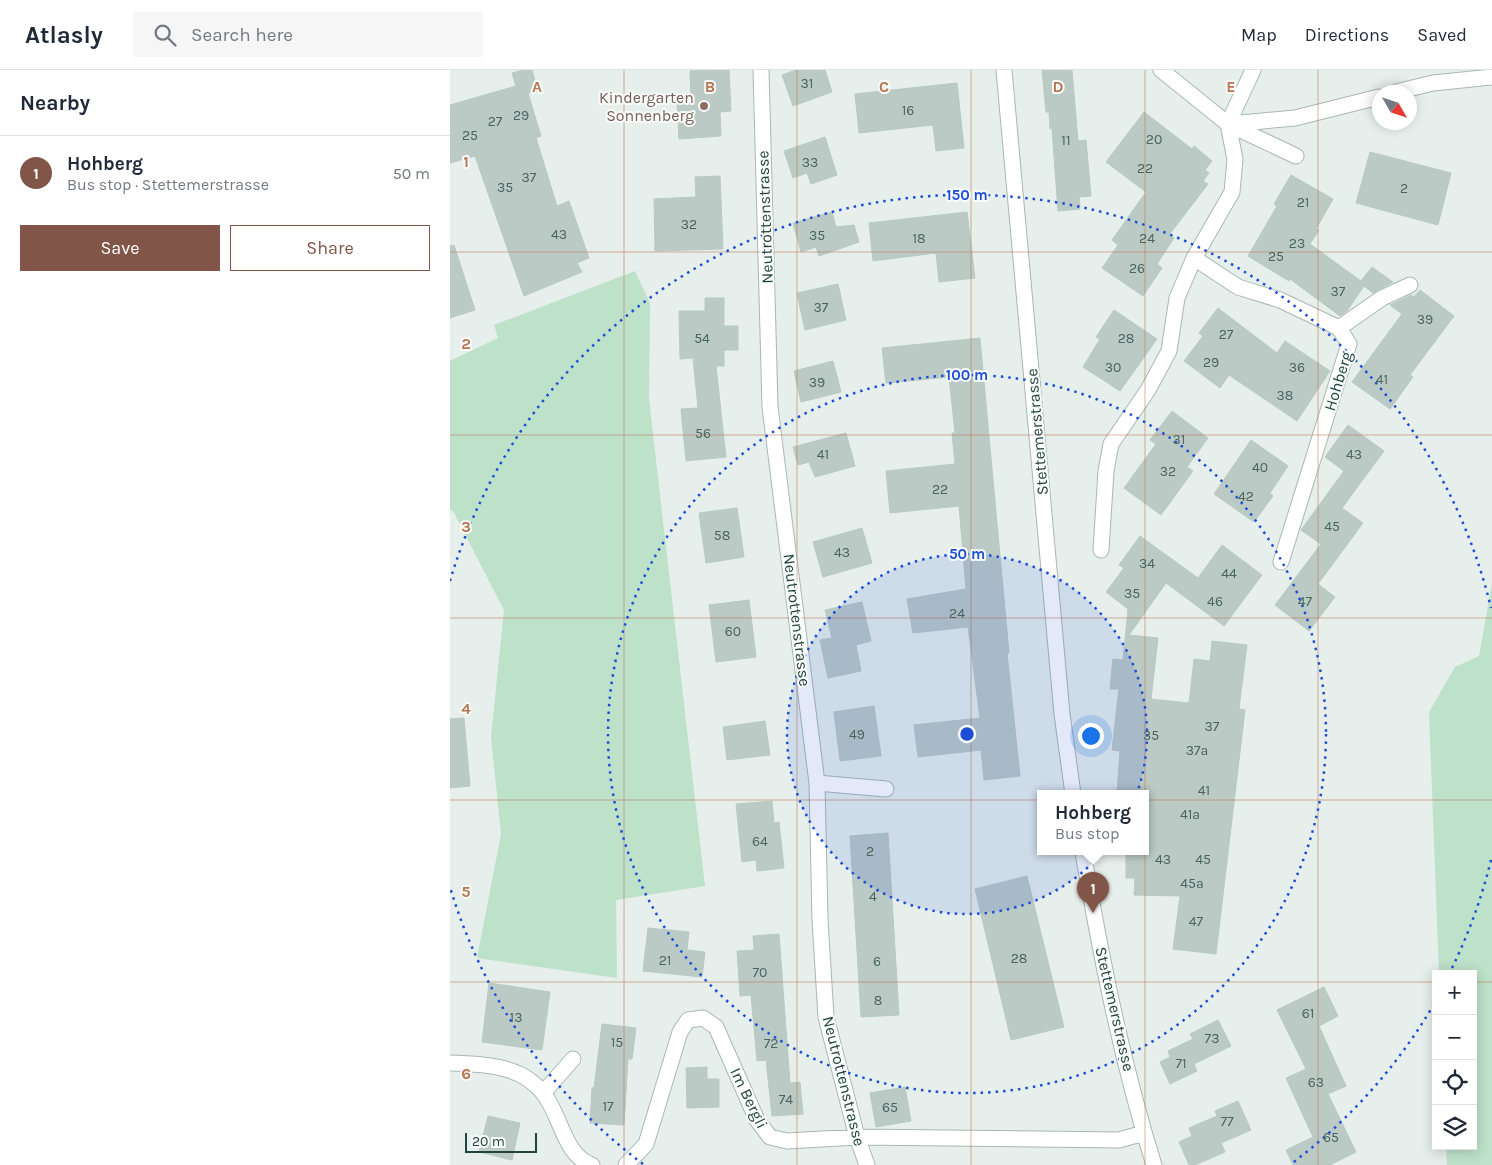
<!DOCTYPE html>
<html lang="en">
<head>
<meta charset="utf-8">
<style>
	:root { --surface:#fff; --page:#f6f6f7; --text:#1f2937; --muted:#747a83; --line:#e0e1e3; --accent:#815547 }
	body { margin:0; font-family:Karla,sans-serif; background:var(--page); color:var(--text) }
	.controls { position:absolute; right:15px; bottom:15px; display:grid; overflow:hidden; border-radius:0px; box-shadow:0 2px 12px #0003 }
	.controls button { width:45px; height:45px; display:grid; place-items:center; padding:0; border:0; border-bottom:1px solid var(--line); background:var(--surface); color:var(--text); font:25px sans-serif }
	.compass { position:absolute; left:922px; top:15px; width:45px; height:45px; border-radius:50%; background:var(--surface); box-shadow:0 2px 12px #0003; rotate:129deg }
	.scale { position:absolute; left:15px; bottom:12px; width:72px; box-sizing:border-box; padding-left:5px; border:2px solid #23433c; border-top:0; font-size:14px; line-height:18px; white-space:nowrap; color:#23433c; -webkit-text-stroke:4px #f7fbf9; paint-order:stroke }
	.you { position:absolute; left:640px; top:665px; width:18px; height:18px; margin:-12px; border:4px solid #fff; border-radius:50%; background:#1a73e8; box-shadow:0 0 0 8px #1a73e833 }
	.badge { display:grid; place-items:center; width:32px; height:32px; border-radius:50%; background:var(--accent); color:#fff; font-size:16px; font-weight:700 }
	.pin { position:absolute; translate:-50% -41px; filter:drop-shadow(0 1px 2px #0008) }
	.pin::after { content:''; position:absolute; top:26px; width:18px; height:15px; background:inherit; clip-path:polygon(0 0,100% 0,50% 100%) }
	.popup { position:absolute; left:587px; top:720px; width:112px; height:65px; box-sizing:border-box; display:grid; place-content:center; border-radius:0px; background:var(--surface); filter:drop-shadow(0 1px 4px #0005); font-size:16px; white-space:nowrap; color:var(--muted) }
	.popup b { font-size:19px; color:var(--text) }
	.popup::after { content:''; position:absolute; left:50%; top:100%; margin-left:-10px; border:10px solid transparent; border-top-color:var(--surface) }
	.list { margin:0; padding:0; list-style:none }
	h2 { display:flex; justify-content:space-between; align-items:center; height:65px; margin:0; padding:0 20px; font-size:21px }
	h2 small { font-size:16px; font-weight:400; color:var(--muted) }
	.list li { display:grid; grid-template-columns:32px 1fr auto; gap:15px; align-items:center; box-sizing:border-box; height:75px; padding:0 20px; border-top:1px solid var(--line) }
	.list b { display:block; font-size:19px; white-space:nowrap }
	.list p { margin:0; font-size:16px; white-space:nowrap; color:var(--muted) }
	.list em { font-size:16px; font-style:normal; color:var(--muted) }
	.actions { display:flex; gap:10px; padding:15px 20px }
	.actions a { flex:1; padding:11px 0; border:1px solid var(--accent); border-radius:0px; text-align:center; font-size:18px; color:var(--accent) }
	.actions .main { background:var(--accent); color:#fff }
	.icon { flex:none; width:28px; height:28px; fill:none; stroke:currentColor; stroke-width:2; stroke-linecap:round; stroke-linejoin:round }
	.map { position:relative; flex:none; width:1042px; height:1095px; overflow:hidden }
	header { display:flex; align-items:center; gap:30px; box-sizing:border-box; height:70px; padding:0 25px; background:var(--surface); border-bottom:1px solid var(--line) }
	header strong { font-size:24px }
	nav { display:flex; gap:28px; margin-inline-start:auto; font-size:18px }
	.search { width:350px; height:45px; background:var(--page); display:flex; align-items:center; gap:12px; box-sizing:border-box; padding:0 18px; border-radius:0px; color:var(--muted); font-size:19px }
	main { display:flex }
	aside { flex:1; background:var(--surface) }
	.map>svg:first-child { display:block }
</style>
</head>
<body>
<header>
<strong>Atlasly</strong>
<div class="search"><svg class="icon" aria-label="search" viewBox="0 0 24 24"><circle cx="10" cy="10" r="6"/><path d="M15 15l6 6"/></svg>Search here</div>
<nav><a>Map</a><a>Directions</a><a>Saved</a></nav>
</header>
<main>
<aside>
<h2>Nearby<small></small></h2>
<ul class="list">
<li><span class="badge">1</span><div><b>Hohberg</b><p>Bus stop · Stettemerstrasse</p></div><em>50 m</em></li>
</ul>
<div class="actions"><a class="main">Save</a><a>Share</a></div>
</aside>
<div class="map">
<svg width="1042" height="1095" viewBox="0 0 1042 1095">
	<rect width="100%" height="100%" fill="#e6efeb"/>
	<path fill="#bee1c9" d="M185,201L200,233L199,329L255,816L166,830L167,908L27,888L51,764L41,667L54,540L3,441L0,439V291L48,268L44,255Z
		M1042,513V1095H997L996,1076H1023V904H989L979,642L1005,597L1029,586Z"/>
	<path fill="#bbcac5" stroke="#b7cac3" d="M73,0H82L88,21L78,23L91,66L86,68L107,136L119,131L139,188L127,193L132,202L74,226L25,86L0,93V35L66,16L62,3Z
		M261,0H279L281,41L270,42L271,66L229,69L227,30L241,29L240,1Z
		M346,0H375L382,22L343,36L332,5Z
		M592,0H622L628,71L636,70L641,126L629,127L630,139L608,141L602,58L600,59L599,42H596Z
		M507,13L514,78L486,81L483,55L409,63L405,24Z
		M694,42L742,79L744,76L762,91L755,100L759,103L753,111L758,114L719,165L724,168L707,194L712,198L693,226L652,198L668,175L662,170L696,122L656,92Z
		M375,67L387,105L361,114L357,103L343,108L334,81Z
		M920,82L1001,103L988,155L906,133Z
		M841,105L883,129L866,159L869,160L860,174L911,211L922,197L943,212L923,223L914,216L897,241L890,246L840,209L839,211L798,186L827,136L824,134Z
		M270,106L273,179L205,181L204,129L246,127L245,107Z
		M382,142L386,157L404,155L409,172L369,186L366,177L351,182L343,153Z
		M517,142L525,208L489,212L486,183L423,191L419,153Z
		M4,175L25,240L0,248V176Z
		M388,214L396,250L355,260L347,223Z
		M970,220L1004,246L960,305L963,307L940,339L902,312L952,244L940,235L961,225L964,227Z
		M255,228H274V256H288V280H274V296H266L276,387L236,391L231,339L248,338L243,288L230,289L229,241H255Z
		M768,238L827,283L835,271L880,301L847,351L779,305L770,318L734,291L753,266L749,263Z
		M664,240L707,269L670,321L633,297L650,269L646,267Z
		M530,268L559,583H557L570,706L534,710L531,680L468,687L464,655L530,648L518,557L463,563L457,529L516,519L509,436L440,443L436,401L505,394L502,363H505L499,307L436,313L432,278Z
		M383,291L391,322L351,332L344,301Z
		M722,341L758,368L737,397L743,401L711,445L674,418L706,374L700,370Z
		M898,355L934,381L892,438L913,453L868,514L885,527L859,561L825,535L871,474L851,460L894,401L875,387Z
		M396,363L405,396L365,407L359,392L348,395L343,377Z
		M801,370L838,396L820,423L823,426L804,452L764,424Z
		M287,438L294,487L256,493L249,443Z
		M412,458L422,493L373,507L363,472Z
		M690,466L748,508L772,475L812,505L774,556L716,513L679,565L708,568L701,629L739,633L744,589L760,591L762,571L797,575L789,639L795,640L766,884L723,879L730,826L684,825L685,808H676V782H696V724H667L670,681L662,680L669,619H660L663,589L673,590L678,539L656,522L674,498L669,495Z
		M299,530L306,587L266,592L259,535Z
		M412,532L421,571L406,575L411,601L378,608L370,570L382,568L375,540Z
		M424,636L431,686L390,691L384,642Z
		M14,648L20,716L0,718V649Z
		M315,651L320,685L277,690L273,657Z
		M322,731L324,753L329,752L334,798L307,801L306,790L292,792L286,734Z
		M438,763L449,945L411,947L400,766Z
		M577,806L614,957L561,970L525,819Z
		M198,858L239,862L237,880L255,882L252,907L193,901Z
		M329,864L340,1013L350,1012L353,1044L322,1046L316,990L307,991L301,925L290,926L287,881L304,880L303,866Z
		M39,913L100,922L92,980L32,972Z
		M874,917L888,946L869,956L896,1016L878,1024L906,1082L880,1095H843L836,1080L863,1067L836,1008L856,999L827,940Z
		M768,950L781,976L744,994L747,1001L720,1014L710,992L720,987L718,981L743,969L740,964Z
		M152,954L186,958L182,989H178L174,1055L140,1053L142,1018H144Z
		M257,997V1009H269V1037L237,1038L236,998Z
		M455,1017L461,1051L426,1057L420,1023Z
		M788,1031L801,1060L771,1073L775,1082L745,1095H739L729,1072L742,1066L739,1058L767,1046L765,1041Z
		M38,1046L70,1053L62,1090L29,1082Z"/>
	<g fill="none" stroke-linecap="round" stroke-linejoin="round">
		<defs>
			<path id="minor" d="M311,0L320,337L367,713L370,850L376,947L407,1067L417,1095
				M554,0L612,644L623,724
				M711,0L778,54L846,86
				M946,22L983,13L1042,7
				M778,54L803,0
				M780,54L845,48L929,27
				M744,188L788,217L830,230L889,258L899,274L831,492
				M889,258L932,228L960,215
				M651,480L656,401L661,374L698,320L719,281L727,228L744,188L782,122L785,89L778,54
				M367,713L436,719
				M633,782C651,887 672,993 704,1095
				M0,993C22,994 48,994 69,1004C76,1007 88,1016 93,1023C111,1044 113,1085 142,1095
				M93,1023L123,989
				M176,1095L196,1074L230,962L238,950L253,948L266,957L307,1050L320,1067L337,1071L407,1067L669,1070L694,1063"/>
		</defs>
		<use href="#minor" stroke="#a8b8b3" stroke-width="17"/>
		<use href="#minor" stroke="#fff" stroke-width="15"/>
	</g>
	<path fill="none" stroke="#b97551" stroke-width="1" stroke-opacity="0.55" d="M174,0V1095M347,0V1095M521,0V1095M695,0V1095M868,0V1095M0,182H1042M0,365H1042M0,548H1042M0,730H1042M0,912H986M1023,912H1042"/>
	<circle cx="517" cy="664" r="180" fill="#1d4ed8" fill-opacity=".12"/>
	<g fill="none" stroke="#1d4ed8" stroke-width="2.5" stroke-dasharray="2.5 5">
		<circle cx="517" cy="664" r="180"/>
		<circle cx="517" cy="664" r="359"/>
		<path d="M1041 790A539 539 0 0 1 1001 900M984 934A539 539 0 0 1 841 1094M193 1094A539 539 0 0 1 0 817M0 511A539 539 0 0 1 1041 538"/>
	</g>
	<circle fill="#8d6e63" stroke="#f7fbf9" stroke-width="2" cx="254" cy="36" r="5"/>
	<g text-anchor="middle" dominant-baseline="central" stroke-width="4" stroke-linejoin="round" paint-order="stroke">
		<g font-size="14" fill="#49655e">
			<text x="357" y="13">31</text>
			<text x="458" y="40">16</text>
			<text x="71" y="45">29</text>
			<text x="45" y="51">27</text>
			<text x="20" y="65">25</text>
			<text x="704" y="69">20</text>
			<text x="616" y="70">11</text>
			<text x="360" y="92">33</text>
			<text x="695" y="98">22</text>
			<text x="79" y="107">37</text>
			<text x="55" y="117">35</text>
			<text x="954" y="118">2</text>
			<text x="853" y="132">21</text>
			<text x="239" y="154">32</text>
			<text x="109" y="164">43</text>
			<text x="367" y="165">35</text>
			<text x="469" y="168">18</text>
			<text x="697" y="168">24</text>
			<text x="847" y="173">23</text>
			<text x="826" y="186">25</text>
			<text x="687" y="198">26</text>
			<text x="888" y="221">37</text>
			<text x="371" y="237">37</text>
			<text x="975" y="249">39</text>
			<text x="776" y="264">27</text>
			<text x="252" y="268">54</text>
			<text x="676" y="268">28</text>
			<text x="761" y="292">29</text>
			<text x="663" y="297">30</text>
			<text x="847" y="297">36</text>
			<text x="932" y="309">41</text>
			<text x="367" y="312">39</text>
			<text x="835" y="325">38</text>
			<text x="253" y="363">56</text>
			<text x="729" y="369">31</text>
			<text x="373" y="384">41</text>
			<text x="904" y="384">43</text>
			<text x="810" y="397">40</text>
			<text x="718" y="401">32</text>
			<text x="490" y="419">22</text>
			<text x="796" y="426">42</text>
			<text x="882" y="456">45</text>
			<text x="272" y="465">58</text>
			<text x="392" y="482">43</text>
			<text x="697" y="493">34</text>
			<text x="779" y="503">44</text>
			<text x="682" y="523">35</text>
			<text x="765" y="531">46</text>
			<text x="855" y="531">47</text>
			<text x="507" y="543">24</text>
			<text x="283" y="561">60</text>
			<text x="762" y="656">37</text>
			<text x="407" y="664">49</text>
			<text x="701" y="665">35</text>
			<text x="747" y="680">37a</text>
			<text x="754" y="720">41</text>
			<text x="740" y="744">41a</text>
			<text x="310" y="771">64</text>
			<text x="420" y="781">2</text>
			<text x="713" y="789">43</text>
			<text x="753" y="789">45</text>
			<text x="742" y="813">45a</text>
			<text x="423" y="826">4</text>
			<text x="746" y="851">47</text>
			<text x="569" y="888">28</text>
			<text x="215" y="890">21</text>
			<text x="427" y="891">6</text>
			<text x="310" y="902">70</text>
			<text x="428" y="930">8</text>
			<text x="858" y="943">61</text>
			<text x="66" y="947">13</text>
			<text x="762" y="968">73</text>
			<text x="167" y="972">15</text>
			<text x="321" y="973">72</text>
			<text x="731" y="993">71</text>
			<text x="866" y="1012">63</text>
			<text x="336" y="1029">74</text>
			<text x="158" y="1036">17</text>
			<text x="440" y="1037">65</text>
			<text x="777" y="1051">77</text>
			<text x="881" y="1067">65</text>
		</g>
		<g font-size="16" fill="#785e54" stroke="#f7fbf9" text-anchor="end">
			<text x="244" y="27">Kindergarten<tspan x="244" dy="18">Sonnenberg</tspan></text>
		</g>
		<g font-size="16" fill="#23433c" stroke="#f7fbf9">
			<text transform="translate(315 147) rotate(-92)">Neutrottenstrasse</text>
			<text transform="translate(888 311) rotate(-73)">Hohberg</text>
			<text transform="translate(587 362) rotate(-95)">Stettemerstrasse</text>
			<text transform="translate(347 550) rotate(83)">Neutrottenstrasse</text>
			<text transform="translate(665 939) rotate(77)">Stettemerstrasse</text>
			<text transform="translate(394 1011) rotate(76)">Neutrottenstrasse</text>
			<text transform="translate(299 1028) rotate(64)">Im Bergli</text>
		</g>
	</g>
	<g font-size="16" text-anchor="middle" font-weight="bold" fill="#b97551" stroke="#f7fbf9" stroke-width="4" stroke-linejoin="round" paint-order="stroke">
		<text x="87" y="22">A</text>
		<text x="260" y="22">B</text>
		<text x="434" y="22">C</text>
		<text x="608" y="22">D</text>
		<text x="781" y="22">E</text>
		<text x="16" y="97">1</text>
		<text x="16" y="279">2</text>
		<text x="16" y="462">3</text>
		<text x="16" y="644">4</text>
		<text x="16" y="827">5</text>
		<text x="16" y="1009">6</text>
	</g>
	<circle cx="517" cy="664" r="8" fill="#1d4ed8" stroke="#f7fbf9" stroke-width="2.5"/>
	<g font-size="15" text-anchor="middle" font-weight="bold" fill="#1d4ed8" stroke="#f7fbf9" stroke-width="4" stroke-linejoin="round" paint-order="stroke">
		<text x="517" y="130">150 m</text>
		<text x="517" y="310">100 m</text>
		<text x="517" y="489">50 m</text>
	</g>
</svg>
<div class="controls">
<button>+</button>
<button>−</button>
<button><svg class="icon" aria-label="locate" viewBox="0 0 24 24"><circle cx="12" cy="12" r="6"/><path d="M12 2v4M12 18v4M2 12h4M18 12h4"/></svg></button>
<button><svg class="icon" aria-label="layers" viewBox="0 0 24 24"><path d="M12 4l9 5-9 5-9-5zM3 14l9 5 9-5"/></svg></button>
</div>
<svg class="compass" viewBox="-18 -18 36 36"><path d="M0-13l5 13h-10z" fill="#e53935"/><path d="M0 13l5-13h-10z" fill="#747a83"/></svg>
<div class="scale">20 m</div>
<div class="you"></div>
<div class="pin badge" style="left:643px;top:843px">1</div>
<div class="popup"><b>Hohberg</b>Bus stop</div>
</div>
</main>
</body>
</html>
